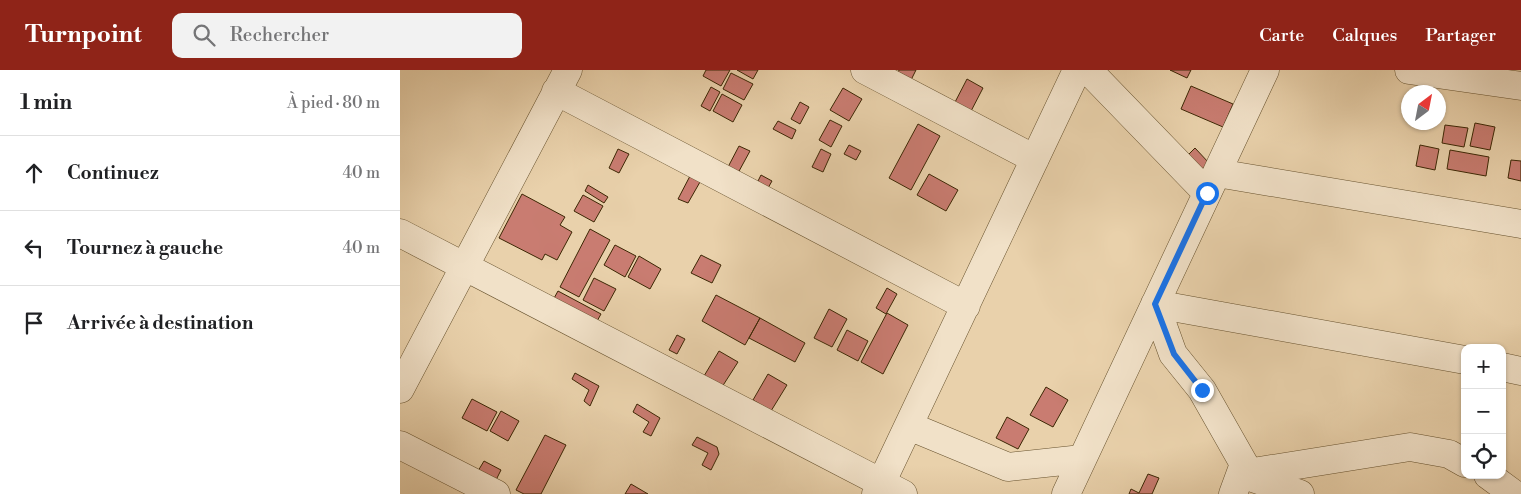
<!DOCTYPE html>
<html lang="fr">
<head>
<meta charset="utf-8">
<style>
	:root { --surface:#fff; --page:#f2f2f2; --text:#202124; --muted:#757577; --line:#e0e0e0; --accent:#8f2418 }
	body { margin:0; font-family:"Libre Bodoni",serif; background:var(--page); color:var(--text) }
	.controls { position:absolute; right:15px; bottom:15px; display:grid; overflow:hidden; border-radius:10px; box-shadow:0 1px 4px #0004 }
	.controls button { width:45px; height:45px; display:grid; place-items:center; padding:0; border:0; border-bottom:1px solid var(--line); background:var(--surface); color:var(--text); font:25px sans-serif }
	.compass { position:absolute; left:1001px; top:15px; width:45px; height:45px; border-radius:50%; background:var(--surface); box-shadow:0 1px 4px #0004; rotate:32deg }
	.stop { position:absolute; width:15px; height:15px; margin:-11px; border:4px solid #1a73e8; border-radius:50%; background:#fff }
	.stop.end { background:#1a73e8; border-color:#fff; box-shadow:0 1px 5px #0008 }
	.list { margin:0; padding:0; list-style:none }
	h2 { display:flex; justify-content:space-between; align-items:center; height:65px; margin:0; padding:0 20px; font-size:21px }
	h2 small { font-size:16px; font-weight:400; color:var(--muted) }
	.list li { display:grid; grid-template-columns:32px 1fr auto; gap:15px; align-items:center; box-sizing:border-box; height:75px; padding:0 20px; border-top:1px solid var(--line) }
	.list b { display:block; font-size:19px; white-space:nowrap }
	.list em { font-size:16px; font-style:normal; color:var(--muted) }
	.icon { flex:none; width:28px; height:28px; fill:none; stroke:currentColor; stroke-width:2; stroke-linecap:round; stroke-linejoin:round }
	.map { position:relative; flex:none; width:1121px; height:424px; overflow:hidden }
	header { display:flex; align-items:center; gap:30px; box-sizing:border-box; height:70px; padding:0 25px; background:var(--accent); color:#fff }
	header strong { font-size:24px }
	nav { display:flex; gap:28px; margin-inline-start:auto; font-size:18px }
	.search { width:350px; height:45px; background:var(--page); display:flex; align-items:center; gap:12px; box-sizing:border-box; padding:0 18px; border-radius:10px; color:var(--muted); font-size:19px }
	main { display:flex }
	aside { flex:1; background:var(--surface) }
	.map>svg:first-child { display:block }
</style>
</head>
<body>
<header>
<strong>Turnpoint</strong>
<div class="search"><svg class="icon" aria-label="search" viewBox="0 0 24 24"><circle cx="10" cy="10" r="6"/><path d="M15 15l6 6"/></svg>Rechercher</div>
<nav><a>Carte</a><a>Calques</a><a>Partager</a></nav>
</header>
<main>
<aside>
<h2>1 min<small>À pied · 80 m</small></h2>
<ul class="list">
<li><svg class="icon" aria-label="ahead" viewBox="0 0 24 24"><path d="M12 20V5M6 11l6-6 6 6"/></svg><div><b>Continuez</b></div><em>40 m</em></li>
<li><svg class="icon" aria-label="left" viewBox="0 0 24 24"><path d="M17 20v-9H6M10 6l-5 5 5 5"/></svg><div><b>Tournez à gauche</b></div><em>40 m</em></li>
<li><svg class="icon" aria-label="arrive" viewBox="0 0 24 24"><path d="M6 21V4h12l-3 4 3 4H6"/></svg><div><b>Arrivée à destination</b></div></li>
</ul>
</aside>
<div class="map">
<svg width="1121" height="424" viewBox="0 0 1121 424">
	<rect width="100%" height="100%" fill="#e9d1ab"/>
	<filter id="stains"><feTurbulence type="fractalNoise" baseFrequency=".004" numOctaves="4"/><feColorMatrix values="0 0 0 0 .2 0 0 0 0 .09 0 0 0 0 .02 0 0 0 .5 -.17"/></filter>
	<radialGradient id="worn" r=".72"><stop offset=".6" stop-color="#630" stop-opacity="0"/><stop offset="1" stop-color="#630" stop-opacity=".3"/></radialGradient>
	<path fill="#c97c71" stroke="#3c2704" d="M306,0H330L321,16L303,6Z
		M337,0H358L353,9Z
		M499,0H516L510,12L497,5Z
		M770,0H791L787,8Z
		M331,3L353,14L344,30L323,19Z
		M567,9L583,18L569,45L553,36Z
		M791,16L833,34L823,57L781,39Z
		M311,17L320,22L310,41L301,36Z
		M443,18L462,29L449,51L430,40Z
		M322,24L342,35L333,52L313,41Z
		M400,32L409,37L400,54L391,49Z
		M430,50L442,56L431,77L419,70Z
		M378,51L396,60L392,69L373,59Z
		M1075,53L1095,57L1090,80L1070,76Z
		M518,54L540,66L511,120L489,108Z
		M1045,55L1068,58L1064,77L1042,73Z
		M449,75L461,81L456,90L444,84Z
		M1020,75L1039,79L1035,100L1016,96Z
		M339,76L350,81L338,103L328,97Z
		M795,78L809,93L800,101L787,86Z
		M218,79L229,84L219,103L209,98Z
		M421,79L431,84L423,102L412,97Z
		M1050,80L1089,87L1086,106L1047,99Z
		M1111,90L1121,91V111L1108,108Z
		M529,104L558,120L546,141L517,125Z
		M361,105L372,111L368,118L357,113Z
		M290,106L300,112L288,133L278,129Z
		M188,115L208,127L204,133L185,121Z
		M122,124L165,147L160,155L172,162L157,190L145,184L142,190L99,168Z
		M183,125L203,136L194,152L174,141Z
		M190,159L210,170L179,227L160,217Z
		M215,175L236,186L225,207L204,195Z
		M301,185L321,195L312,213L291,203Z
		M239,186L261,199L250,219L228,207Z
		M194,208L216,219L204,241L183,230Z
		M487,218L497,224L486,244L476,238Z
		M158,221L201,244L196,253L153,230Z
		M316,225L360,248L345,275L302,251Z
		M429,239L447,249L432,277L414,268Z
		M487,243L508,255L483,304L461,292Z
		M360,248L405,273L395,292L349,268Z
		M447,260L468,271L458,291L437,280Z
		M277,265L285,269L277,284L269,280Z
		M319,281L338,292L322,317L304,306Z
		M175,303L199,316L190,336L184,331L189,320L172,309Z
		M368,304L387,315L371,341L353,330Z
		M646,317L668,330L653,357L630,345Z
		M72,329L97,342L87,361L62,348Z
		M237,334L260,348L251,366L243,362L249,352L233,342Z
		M101,341L119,351L108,371L90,361Z
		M607,347L629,359L618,379L596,368Z
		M145,365L166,375L141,424H124L116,420Z
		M297,367L317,377L319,384L311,400L302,395L308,383L292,375Z
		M84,391L101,400L96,410L78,401Z
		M748,404L759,408L752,424H729L731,419L739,423Z
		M231,414L248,424H225Z"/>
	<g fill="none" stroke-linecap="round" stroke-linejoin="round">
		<defs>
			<path id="minor" d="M465,0L635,89
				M688,0L807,123
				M1009,0L1121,16
				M156,21L566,236
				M817,103L1121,154
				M0,163L503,424
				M755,234L1065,290
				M755,234L773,284L802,320L844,394L833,424
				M1102,297L1121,301
				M0,319L168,0
				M509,356L608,397L682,389
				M0,375L96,424
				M841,404L1010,377L1049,384L1065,393
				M844,405L900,424
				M1088,405L1114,424
				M476,424L677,0
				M666,424L865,0"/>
		</defs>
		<use href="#minor" stroke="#67522e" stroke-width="29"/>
		<use href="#minor" stroke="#f1e1c8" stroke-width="28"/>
	</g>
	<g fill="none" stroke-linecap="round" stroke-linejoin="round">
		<path stroke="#1a73e8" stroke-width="6" d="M802,320L774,284L755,234L807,123"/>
	</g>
	<rect width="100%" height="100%" filter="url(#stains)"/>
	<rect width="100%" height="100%" fill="url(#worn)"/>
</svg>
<div class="controls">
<button>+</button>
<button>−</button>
<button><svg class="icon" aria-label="locate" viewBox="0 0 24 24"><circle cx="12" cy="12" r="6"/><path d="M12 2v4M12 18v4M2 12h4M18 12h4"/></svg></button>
</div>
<svg class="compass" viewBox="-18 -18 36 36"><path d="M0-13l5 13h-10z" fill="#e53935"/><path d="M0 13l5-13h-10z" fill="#757577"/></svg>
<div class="stop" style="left:807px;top:123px"></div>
<div class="stop end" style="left:802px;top:320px"></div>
</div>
</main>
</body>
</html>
